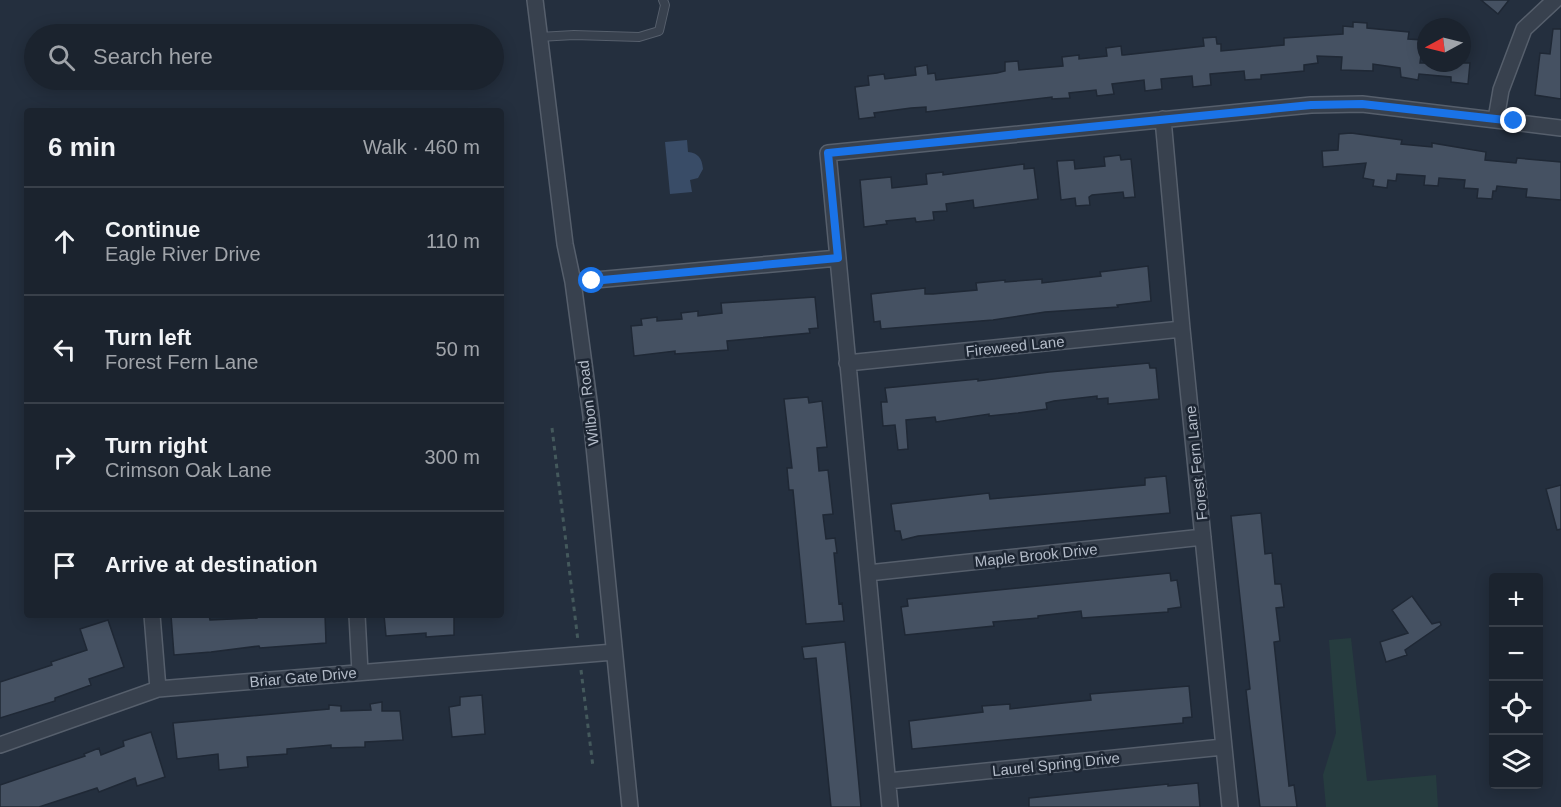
<!DOCTYPE html>
<html lang="en">
<head>
<meta charset="utf-8">
<style>
	:root { --surface:#1b232e; --page:#282f3a; --text:#f1f3f6; --muted:#a0a4aa; --line:#39404a }
	body { margin:0; font-family:Arial,sans-serif; background:var(--page); color:var(--text) }
	.controls { position:absolute; right:18px; bottom:18px; display:grid; overflow:hidden; border-radius:6px; box-shadow:0 3px 15px #0003 }
	.controls button { width:54px; height:54px; display:grid; place-items:center; padding:0; border:0; border-bottom:2px solid var(--line); background:var(--surface); color:var(--text); font:30px sans-serif }
	.compass { position:absolute; left:1417px; top:18px; width:54px; height:54px; border-radius:50%; background:var(--surface); box-shadow:0 3px 15px #0003; rotate:263deg }
	.stop { position:absolute; width:18px; height:18px; margin:-14px; border:4px solid #1a73e8; border-radius:50%; background:#fff }
	.stop.end { background:#1a73e8; border-color:#fff; box-shadow:0 2px 6px #0008 }
	.list { margin:0; padding:0; list-style:none }
	h2 { display:flex; justify-content:space-between; align-items:center; height:78px; margin:0; padding:0 24px; font-size:26px }
	h2 small { font-size:20px; font-weight:400; color:var(--muted) }
	.list li { display:grid; grid-template-columns:39px 1fr auto; gap:18px; align-items:center; box-sizing:border-box; height:108px; padding:0 24px; border-top:2px solid var(--line) }
	.list b { display:block; font-size:22px; white-space:nowrap }
	.list p { margin:0; font-size:20px; white-space:nowrap; color:var(--muted) }
	.list em { font-size:20px; font-style:normal; color:var(--muted) }
	.icon { flex:none; width:33px; height:33px; fill:none; stroke:currentColor; stroke-width:2; stroke-linecap:round; stroke-linejoin:round }
	.map { position:relative; flex:none; width:1561px; height:807px; overflow:hidden }
	.search { position:absolute; background:var(--surface); box-shadow:0 3px 15px #0003; left:24px; top:24px; width:480px; height:66px; display:flex; align-items:center; gap:15px; box-sizing:border-box; padding:0 21px; border-radius:33px; color:var(--muted); font-size:22px }
	.panel { position:absolute; background:var(--surface); box-shadow:0 3px 15px #0003; left:24px; top:108px; width:480px; height:510px; border-radius:6px }
	.map>svg:first-child { display:block }
</style>
</head>
<body>
<div class="map">
<svg width="1561" height="807" viewBox="0 0 1561 807">
	<rect width="100%" height="100%" fill="#242f3e"/>
	<path fill="#263c3f" d="M1351,638L1367,781L1436,775L1438,807H1326L1323,775L1336,733L1329,640Z"/>
	<path fill="#394c67" d="M687,140L688,152C698,153 702,158 703,169L698,178L690,180L692,192L670,194L665,142Z"/>
	<path fill="#455162" stroke="#1f2835" stroke-width="1.5" d="M1481,0H1509L1498,14Z
		M1353,22L1367,23V28L1409,32L1408,39L1423,40L1420,63H1470L1468,84L1451,82V77L1419,74L1418,80L1401,77L1400,68L1373,64V71L1341,70L1342,57L1317,56L1318,63L1304,65V71L1261,75V79L1245,80L1244,71L1210,74L1211,85L1193,87L1192,76L1161,79L1162,89L1145,91L1144,80L1112,84L1114,94L1097,96L1096,90L1069,93L1070,98L1052,99V97L926,112V107L911,108L874,113L875,117L859,119L855,87L869,85L868,76L884,74L885,79L916,75L915,67L927,65L928,74L935,73L936,80L997,73L1005,71V62L1018,61L1019,70L1063,66L1062,57L1079,55V59L1107,56L1106,48L1121,46L1122,55H1124L1204,46L1203,38L1216,37L1217,44H1221V51L1284,45V38L1343,34V26L1353,27Z
		M1553,29H1561V99L1535,95L1540,53L1550,54Z
		M1351,133L1402,140L1401,144L1432,147V143L1486,152L1485,160L1516,163L1517,158L1561,162V200L1526,197L1527,189L1497,186L1496,191H1493L1492,199L1477,198L1478,189L1464,188L1465,180L1439,178L1438,186L1424,185L1425,176L1397,174L1396,181L1388,180L1387,188L1373,186L1374,180L1363,178L1366,163L1323,167L1322,151L1338,150L1339,134Z
		M1120,155L1121,160L1131,159L1135,197L1124,198L1123,192L1092,195L1089,197L1090,205L1076,206L1075,198L1061,200L1057,161L1074,160L1075,169L1105,166L1104,157Z
		M1024,164V169L1034,168L1038,199L974,208L973,200L946,204L947,211L933,212L934,220L916,222L915,218L886,221L887,224L864,227L860,180L891,177L892,188L927,184L926,174L943,172V175Z
		M1148,266L1151,301L1117,305L1118,307L1045,312L993,320L881,329L880,321L874,322L871,294L925,288V294H933L977,290L976,283L1005,280V282L1042,279V283L1101,276L1100,272Z
		M815,297L818,328L809,329L810,333L727,341L728,350L675,354V351L634,356L631,326L642,325L641,319L657,317V321L682,319L681,313L698,311V316L722,313L721,303Z
		M1149,363L1150,368H1156L1159,399L1108,404V398L1097,399V396L1054,401L1046,403L1047,409L1018,413L989,416V414L936,422L935,417L906,420L908,449L898,450L895,425L883,426L881,402H887L885,388L978,379V381L1049,372Z
		M808,397L809,403L822,401L827,447L817,448L819,471L828,470L833,514L823,515L826,539L835,538L837,553H834L839,604L842,603L844,621L806,624L793,490H789L787,468H792L784,399Z
		M1166,476L1170,513L918,536L902,540L900,531H895L891,504L989,493L990,499L1070,492L1145,485V478Z
		M1561,485V529L1557,530L1546,489Z
		M1261,513L1265,554L1272,553L1275,584H1281L1284,607L1276,608L1280,641L1274,642L1289,786L1294,785L1297,807H1260L1250,725L1246,690L1250,689L1231,516Z
		M1170,573L1171,581L1177,580L1181,607L1168,609V612L1082,618L1081,611L1038,616V618L993,622L994,626L905,635L901,607L908,606L907,599Z
		M1412,596L1432,624L1440,622L1441,625L1405,650L1407,655L1386,662L1380,642L1408,633L1392,610Z
		M171,615H209L210,620L257,618V615H325L326,643L260,648L259,646L211,652L174,655Z
		M384,615H454V635L426,637V633L386,636Z
		M108,620L124,667L89,679L91,685L55,698V701L0,718V682L52,665L51,662L87,650L80,629Z
		M845,642L851,699L861,807H831L816,658L804,659L802,647Z
		M1189,686L1192,717L1183,718V723L912,749L909,721L983,712L982,706L1010,704V709L1054,704L1091,700L1090,694Z
		M482,695L485,734L452,737L449,707L460,705V697Z
		M382,702V711H400L403,740L365,742V747L331,748V745L287,749V754L247,757L248,767L219,770L218,754L177,759L173,723L329,709V705L341,706V711L371,710L370,704Z
		M151,732L165,777L137,786L135,778L99,792L97,788L39,807H0V785L85,756L84,754L99,748L101,755L124,746L123,741Z
		M1198,783L1200,807H1029V798L1168,784V786Z"/>
	<g fill="none" stroke-linecap="round" stroke-linejoin="round">
		<defs>
			<path id="lane" d="M539,37L574,35L639,37L659,31L665,5L663,0"/>
			<path id="street" d="M535,0L565,244L573,282L591,416L630,807
				M1163,119L1182,329L1230,807
				M1496,119L1501,90L1524,29L1555,0
				M573,282L838,258
				M847,363L1182,329
				M868,573L1203,537
				M152,615L158,689
				M357,615L360,672
				M0,745L158,689L614,652
				M888,781L1223,747
				M890,807L828,153L1311,105L1362,104L1561,128"/>
		</defs>
		<use href="#lane" stroke="#565f6c" stroke-width="10"/>
		<use href="#street" stroke="#565f6c" stroke-width="18"/>
		<path stroke="#44595c" stroke-width="3" stroke-dasharray="4.5 4.5" stroke-linecap="butt" d="M552,428L578,641
			M581,670L593,767"/>
		<use href="#lane" stroke="#38414e" stroke-width="8"/>
		<use href="#street" stroke="#38414e" stroke-width="15"/>
	</g>
	<g fill="none" stroke-linecap="round" stroke-linejoin="round">
		<path stroke="#1a73e8" stroke-width="8" d="M592,281L838,258L828,153L1311,105L1362,104L1514,121"/>
	</g>
	<g text-anchor="middle" dominant-baseline="central" stroke-width="5" stroke-linejoin="round" paint-order="stroke">
		<g font-size="15" fill="#b4bcc9" stroke="#1d2633">
			<text transform="translate(1015 346) rotate(-6)">Fireweed Lane</text>
			<text transform="translate(588 403) rotate(-97)">Wilbon Road</text>
			<text transform="translate(1196 463) rotate(-96)">Forest Fern Lane</text>
			<text transform="translate(1036 555) rotate(-6)">Maple Brook Drive</text>
			<text transform="translate(303 677) rotate(-5)">Briar Gate Drive</text>
			<text transform="translate(1056 764) rotate(-6)">Laurel Spring Drive</text>
		</g>
	</g>
</svg>
<div class="controls">
<button>+</button>
<button>−</button>
<button><svg class="icon" aria-label="locate" viewBox="0 0 24 24"><circle cx="12" cy="12" r="6"/><path d="M12 2v4M12 18v4M2 12h4M18 12h4"/></svg></button>
<button><svg class="icon" aria-label="layers" viewBox="0 0 24 24"><path d="M12 4l9 5-9 5-9-5zM3 14l9 5 9-5"/></svg></button>
</div>
<svg class="compass" viewBox="-18 -18 36 36"><path d="M0-13l5 13h-10z" fill="#e53935"/><path d="M0 13l5-13h-10z" fill="#a0a4aa"/></svg>
<div class="stop" style="left:592px;top:281px"></div>
<div class="stop end" style="left:1514px;top:121px"></div>
<div class="search"><svg class="icon" aria-label="search" viewBox="0 0 24 24"><circle cx="10" cy="10" r="6"/><path d="M15 15l6 6"/></svg>Search here</div>
<section class="panel">
<h2>6 min<small>Walk · 460 m</small></h2>
<ul class="list">
<li><svg class="icon" aria-label="ahead" viewBox="0 0 24 24"><path d="M12 20V5M6 11l6-6 6 6"/></svg><div><b>Continue</b><p>Eagle River Drive</p></div><em>110 m</em></li>
<li><svg class="icon" aria-label="left" viewBox="0 0 24 24"><path d="M17 20v-9H6M10 6l-5 5 5 5"/></svg><div><b>Turn left</b><p>Forest Fern Lane</p></div><em>50 m</em></li>
<li><svg class="icon" aria-label="right" viewBox="0 0 24 24"><path d="M7 20v-9h11M14 6l5 5-5 5"/></svg><div><b>Turn right</b><p>Crimson Oak Lane</p></div><em>300 m</em></li>
<li><svg class="icon" aria-label="arrive" viewBox="0 0 24 24"><path d="M6 21V4h12l-3 4 3 4H6"/></svg><div><b>Arrive at destination</b></div></li>
</ul>
</section>
</div>
</body>
</html>
